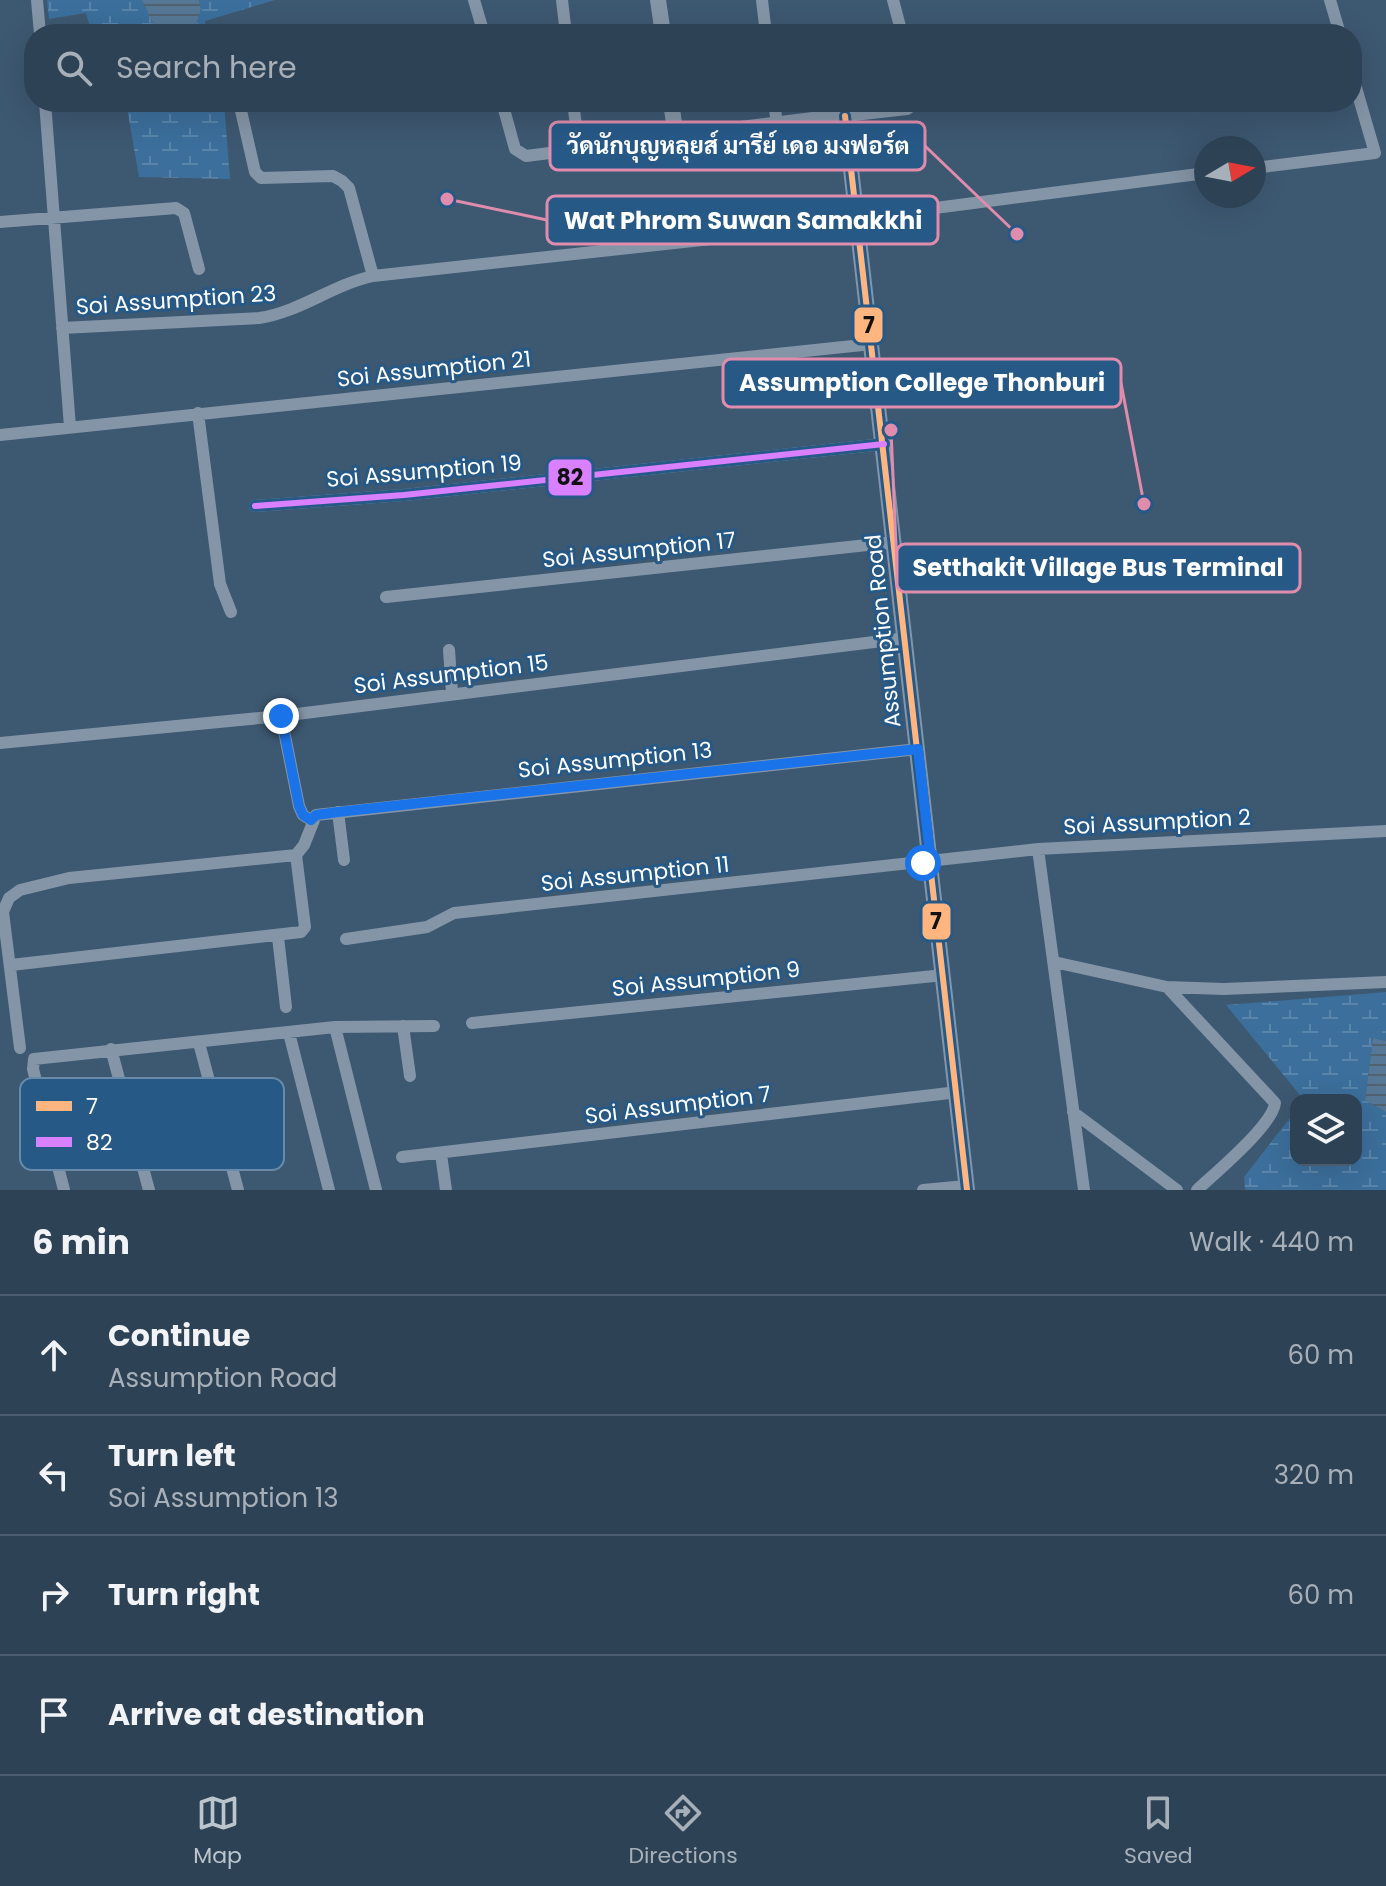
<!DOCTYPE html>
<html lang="en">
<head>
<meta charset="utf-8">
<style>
	:root { --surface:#2e4255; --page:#3a4d5f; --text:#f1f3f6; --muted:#a7b0b9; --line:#495b6c; --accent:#bbc5cd }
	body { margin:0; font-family:Poppins,Sarabun,sans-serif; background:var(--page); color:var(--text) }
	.controls { position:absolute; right:24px; bottom:24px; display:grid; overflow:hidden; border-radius:16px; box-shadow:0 8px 32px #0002 }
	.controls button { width:72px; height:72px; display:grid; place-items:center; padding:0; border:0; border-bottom:2px solid var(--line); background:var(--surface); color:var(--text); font:40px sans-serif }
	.compass { position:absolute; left:1194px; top:136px; width:72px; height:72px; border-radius:50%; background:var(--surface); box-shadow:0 8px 32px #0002; rotate:80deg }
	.stop { position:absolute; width:24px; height:24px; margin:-18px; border:6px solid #1a73e8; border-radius:50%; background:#fff }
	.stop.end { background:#1a73e8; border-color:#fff; box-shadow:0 2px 8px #0008 }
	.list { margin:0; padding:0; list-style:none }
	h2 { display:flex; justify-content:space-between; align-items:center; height:104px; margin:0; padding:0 32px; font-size:34px }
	h2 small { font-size:26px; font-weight:400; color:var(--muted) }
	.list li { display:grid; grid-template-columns:52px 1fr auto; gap:24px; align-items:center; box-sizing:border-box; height:120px; padding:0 32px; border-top:2px solid var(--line) }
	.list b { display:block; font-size:30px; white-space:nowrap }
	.list p { margin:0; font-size:26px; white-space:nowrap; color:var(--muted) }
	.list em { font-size:26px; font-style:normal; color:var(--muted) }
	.icon { flex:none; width:44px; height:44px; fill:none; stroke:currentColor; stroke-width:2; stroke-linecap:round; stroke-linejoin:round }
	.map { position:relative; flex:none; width:1386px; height:1190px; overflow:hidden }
	.search { position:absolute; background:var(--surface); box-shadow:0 8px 32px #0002; left:24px; right:24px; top:24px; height:88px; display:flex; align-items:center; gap:20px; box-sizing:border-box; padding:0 28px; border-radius:32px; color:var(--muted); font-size:30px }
	.sheet { height:584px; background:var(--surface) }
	nav { display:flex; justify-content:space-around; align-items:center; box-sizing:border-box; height:112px; border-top:2px solid var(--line); background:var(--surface); font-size:22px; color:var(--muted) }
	nav a { display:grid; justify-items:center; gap:4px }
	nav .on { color:var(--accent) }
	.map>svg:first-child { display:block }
</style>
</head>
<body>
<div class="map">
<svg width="1386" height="1190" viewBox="0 0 1386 1190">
	<defs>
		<pattern id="wetland-marsh" width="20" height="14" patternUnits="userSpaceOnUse" patternTransform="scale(2)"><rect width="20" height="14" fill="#3c6f9c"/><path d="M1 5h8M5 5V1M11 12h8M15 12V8" fill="none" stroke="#5985ab"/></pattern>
		<pattern id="water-rules" width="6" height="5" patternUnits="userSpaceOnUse" patternTransform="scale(2)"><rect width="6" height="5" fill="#567896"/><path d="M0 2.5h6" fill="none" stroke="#516271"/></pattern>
	</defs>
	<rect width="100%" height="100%" fill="#3d5871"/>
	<path fill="url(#wetland-marsh)" d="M47,0H142L157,31L185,34H92L86,13L49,19Z
		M199,0H275L205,21L206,34H193L201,9Z
		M126,102H224L230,179L139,177Z
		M1386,992V1041L1373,1038L1365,1100L1386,1112V1190H1245L1244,1177L1296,1110V1160H1356V1100H1304L1226,1005Z"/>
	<path fill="url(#water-rules)" d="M142,0H199L201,9L193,34L157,31Z
		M1373,1038L1386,1041V1112L1365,1100Z"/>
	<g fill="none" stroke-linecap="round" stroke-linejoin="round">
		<path stroke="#8495a7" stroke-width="12" d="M37,0L40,34
			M474,0L484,34
			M562,0L566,34
			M762,0L766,34
			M893,0L902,34
			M1330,0L1340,34
			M45,102L70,427
			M239,102L255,172L261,178L333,176L342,181L349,188L373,276
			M502,102L515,149L526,156L676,137
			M573,102L579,149
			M774,102L777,124
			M845,116L907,109L917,102
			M1254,168L1375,153L1352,74
			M858,218L1206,173
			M0,222L176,208L184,213L199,269
			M62,328L259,318C300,312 332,285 373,276L858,223
			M198,413L220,584L231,612
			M0,435L872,344
			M255,506L404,495L884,444
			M386,597L895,542
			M449,650L452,693
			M281,716L299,806L303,815L311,820
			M0,743L281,716L906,638
			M338,812L344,860
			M1038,849L1084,1190
			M278,937L286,1007
			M346,939L427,927L454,913L1038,849L1386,831
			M1054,962L1167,987L1224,989L1386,982
			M11,965L301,932L305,927L296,855L304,845L316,815L918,749
			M1167,987L1275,1103C1273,1125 1215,1173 1197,1190
			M472,1023L944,975
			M403,1026L410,1076
			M335,1027L376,1190
			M289,1033L329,1190
			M199,1043L238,1190
			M20,1048L3,912L9,898L20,890L69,878L296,855
			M111,1049L149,1190
			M1073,1112L1177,1190
			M441,1154L446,1190
			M402,1157L958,1092
			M64,1190L33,1069L34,1059L335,1027L434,1026
			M923,1190L966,1186"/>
		<path stroke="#8495a7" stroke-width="16" d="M658,0L663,34
			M671,102L676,137L845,116L967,1190"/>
		<defs>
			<path id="bus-1" d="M845,116L967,1190"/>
			<path id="bus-2" d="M255,506L404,495L884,444"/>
		</defs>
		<use href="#bus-1" stroke="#275987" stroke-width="12"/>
		<use href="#bus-2" stroke="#275987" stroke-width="12"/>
		<use href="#bus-1" stroke="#ffb580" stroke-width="6"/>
		<use href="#bus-2" stroke="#d880ff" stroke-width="6"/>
	</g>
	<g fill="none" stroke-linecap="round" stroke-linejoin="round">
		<path stroke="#1a73e8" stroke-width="10" d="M281,716L299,806L303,815L311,820L316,815L338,812L918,749L931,862L923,863"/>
	</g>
	<g text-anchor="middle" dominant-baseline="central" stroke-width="6" stroke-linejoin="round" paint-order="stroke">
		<g font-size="22" fill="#fff" stroke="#275987">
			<text transform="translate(176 300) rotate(-4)">Soi Assumption 23</text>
			<text transform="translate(434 369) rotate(-6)">Soi Assumption 21</text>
			<text transform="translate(424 471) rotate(-5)">Soi Assumption 19</text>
			<text transform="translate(639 550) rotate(-6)">Soi Assumption 17</text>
			<text transform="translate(883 631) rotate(-96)">Assumption Road</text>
			<text transform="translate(451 674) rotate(-7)">Soi Assumption 15</text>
			<text transform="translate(615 760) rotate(-6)">Soi Assumption 13</text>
			<text transform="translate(1157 822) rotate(-3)">Soi Assumption 2</text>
			<text transform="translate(635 874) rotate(-6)">Soi Assumption 11</text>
			<text transform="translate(706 979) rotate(-6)">Soi Assumption 9</text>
			<text transform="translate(678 1105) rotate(-7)">Soi Assumption 7</text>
		</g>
	</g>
	<rect x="20" y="1078" width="264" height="92" rx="12" fill="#275987" stroke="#688bab" stroke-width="2"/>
	<rect x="36" y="1101" width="36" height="10" fill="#ffb580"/>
	<rect x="36" y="1137" width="36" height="10" fill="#d880ff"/>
	<g font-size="22" fill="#fff">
		<text x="86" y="1114">7</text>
		<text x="86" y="1150">82</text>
	</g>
	<path fill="none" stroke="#e08cad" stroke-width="3" d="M1017 234L925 146M447 199L547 220M1144 504L1121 383M891 430L897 568"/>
	<g fill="#e08cad" stroke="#275987" stroke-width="3">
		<circle cx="1017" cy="234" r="8"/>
		<circle cx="447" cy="199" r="8"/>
		<circle cx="1144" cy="504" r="8"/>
		<circle cx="891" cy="430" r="8"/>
	</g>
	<g fill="#275987" stroke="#e08cad" stroke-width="3">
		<rect x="550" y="122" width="375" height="48" rx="8"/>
		<rect x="547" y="196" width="391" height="48" rx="8"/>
		<rect x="723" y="359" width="398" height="48" rx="8"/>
		<rect x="897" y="544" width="403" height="48" rx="8"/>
	</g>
	<g font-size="24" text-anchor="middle" font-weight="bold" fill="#fff">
		<text x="738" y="154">วัดนักบุญหลุยส์ มารีย์ เดอ มงฟอร์ต</text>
		<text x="743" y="229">Wat Phrom Suwan Samakkhi</text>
		<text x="922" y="391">Assumption College Thonburi</text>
		<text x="1098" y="576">Setthakit Village Bus Terminal</text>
	</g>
	<g stroke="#275987" stroke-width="3">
		<rect x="853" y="306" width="31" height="38" rx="8" fill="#ffb580"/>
		<rect x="547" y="458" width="46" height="39" rx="8" fill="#d880ff"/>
		<rect x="921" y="902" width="31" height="39" rx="8" fill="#ffb580"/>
	</g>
	<g font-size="22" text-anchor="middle" font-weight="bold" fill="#111">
		<text x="869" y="333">7</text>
		<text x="570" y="485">82</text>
		<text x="936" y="929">7</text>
	</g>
</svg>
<div class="controls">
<button><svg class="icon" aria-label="layers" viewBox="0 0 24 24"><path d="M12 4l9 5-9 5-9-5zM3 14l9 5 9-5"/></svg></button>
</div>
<svg class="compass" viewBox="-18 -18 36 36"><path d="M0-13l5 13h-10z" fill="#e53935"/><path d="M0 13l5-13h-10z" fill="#a7b0b9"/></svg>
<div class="stop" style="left:923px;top:863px"></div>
<div class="stop end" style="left:281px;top:716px"></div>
<div class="search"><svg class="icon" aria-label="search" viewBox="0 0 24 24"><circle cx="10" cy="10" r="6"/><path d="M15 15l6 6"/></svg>Search here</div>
</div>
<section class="sheet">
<h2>6 min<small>Walk · 440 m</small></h2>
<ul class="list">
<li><svg class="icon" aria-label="ahead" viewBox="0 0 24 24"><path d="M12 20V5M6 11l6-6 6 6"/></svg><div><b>Continue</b><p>Assumption Road</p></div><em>60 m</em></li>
<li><svg class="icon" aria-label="left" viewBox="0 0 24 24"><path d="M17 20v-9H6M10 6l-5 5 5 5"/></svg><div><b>Turn left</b><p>Soi Assumption 13</p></div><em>320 m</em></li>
<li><svg class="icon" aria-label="right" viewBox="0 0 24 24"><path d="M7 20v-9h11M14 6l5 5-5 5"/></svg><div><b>Turn right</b></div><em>60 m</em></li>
<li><svg class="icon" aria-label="arrive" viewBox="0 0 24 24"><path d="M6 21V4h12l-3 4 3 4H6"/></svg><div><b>Arrive at destination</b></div></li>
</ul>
</section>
<nav>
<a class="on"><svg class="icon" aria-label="map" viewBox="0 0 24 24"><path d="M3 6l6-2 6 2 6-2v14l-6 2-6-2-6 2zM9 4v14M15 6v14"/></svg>Map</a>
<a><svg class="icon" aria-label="directions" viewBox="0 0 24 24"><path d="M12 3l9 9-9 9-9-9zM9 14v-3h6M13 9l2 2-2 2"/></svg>Directions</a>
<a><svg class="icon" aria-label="saved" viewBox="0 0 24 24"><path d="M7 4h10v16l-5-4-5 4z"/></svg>Saved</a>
</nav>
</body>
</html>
